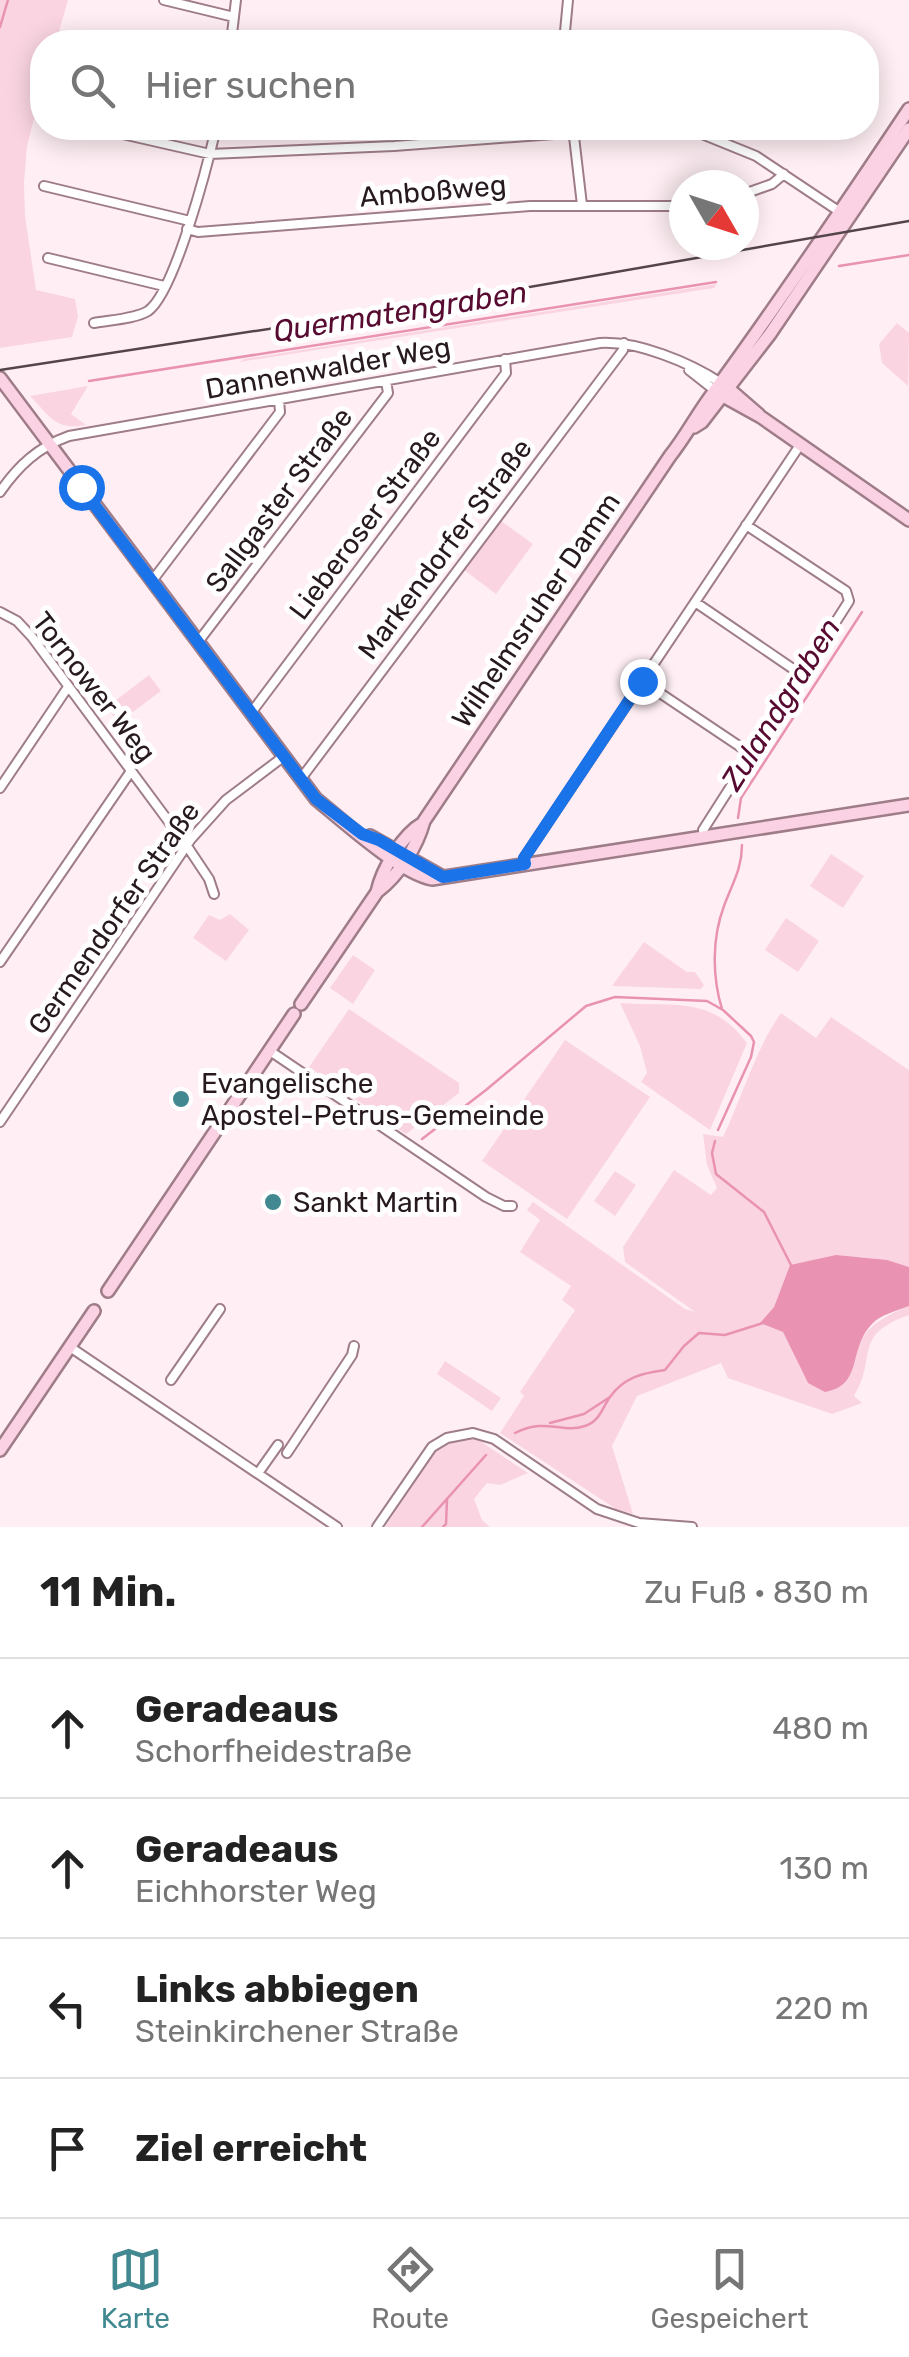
<!DOCTYPE html>
<html lang="de">
<head>
<meta charset="utf-8">
<style>
	:root { --surface:#fff; --page:#f2f2f2; --text:#222; --muted:#767676; --line:#e0e0e0; --accent:#418891 }
	body { margin:0; font-family:Rubik,sans-serif; background:var(--page); color:var(--text) }
	.compass { position:absolute; left:669px; top:170px; width:90px; height:90px; border-radius:50%; background:var(--surface); box-shadow:0 5px 25px #0003; rotate:129deg }
	.stop { position:absolute; width:30px; height:30px; margin:-22px; border:8px solid #1a73e8; border-radius:50%; background:#fff }
	.stop.end { background:#1a73e8; border-color:#fff; box-shadow:0 2px 10px #0008 }
	.list { margin:0; padding:0; list-style:none }
	h2 { display:flex; justify-content:space-between; align-items:center; height:130px; margin:0; padding:0 40px; font-size:42px }
	h2 small { font-size:32px; font-weight:400; color:var(--muted) }
	.list li { display:grid; grid-template-columns:65px 1fr auto; gap:30px; align-items:center; box-sizing:border-box; height:140px; padding:0 40px; border-top:2px solid var(--line) }
	.list b { display:block; font-size:38px; white-space:nowrap }
	.list p { margin:0; font-size:32px; white-space:nowrap; color:var(--muted) }
	.list em { font-size:32px; font-style:normal; color:var(--muted) }
	.icon { flex:none; width:55px; height:55px; fill:none; stroke:currentColor; stroke-width:2; stroke-linecap:round; stroke-linejoin:round }
	.map { position:relative; flex:none; width:909px; height:1527px; overflow:hidden }
	.search { position:absolute; background:var(--surface); box-shadow:0 5px 25px #0003; left:30px; right:30px; top:30px; height:110px; display:flex; align-items:center; gap:25px; box-sizing:border-box; padding:0 35px; border-radius:40px; color:var(--muted); font-size:38px }
	.sheet { height:690px; background:var(--surface) }
	nav { display:flex; justify-content:space-around; align-items:center; box-sizing:border-box; height:140px; border-top:2px solid var(--line); background:var(--surface); font-size:28px; color:var(--muted) }
	nav a { display:grid; justify-items:center; gap:5px }
	nav .on { color:var(--accent) }
	.map>svg:first-child { display:block }
</style>
</head>
<body>
<div class="map">
<svg width="909" height="1527" viewBox="0 0 909 1527">
	<rect width="100%" height="100%" fill="#ffeff4"/>
	<path fill="#fad5e1" d="M0,0H68L56,42H42V87L27,146L24,183L25,216L36,290L75,299L78,317L72,337L0,348Z
		M717,284L714,288L239,362L244,359Z
		M897,323L909,333L908,386L882,363L879,344Z
		M88,386L71,414L86,425C55,431 50,416 30,396Z
		M501,521L533,544L496,594L464,570Z
		M149,675L161,691L118,723L107,707Z
		M831,854L864,876L843,908L810,886Z
		M230,914L249,930L226,961L193,938L209,915L220,920Z
		M786,918L819,941L798,972L765,950Z
		M644,942L687,972H695L704,985L701,989L612,986Z
		M353,955L375,970L353,1004L330,988Z
		M620,1003C673,1007 711,995 747,1043L710,1130L641,1082L647,1073L640,1046Z
		M349,1009L459,1083V1093L406,1134L309,1067Z
		M781,1013L816,1038L831,1017L909,1070V1267C862,1253 837,1255 790,1265L774,1307L760,1323L783,1332L808,1383L850,1375C858,1333 870,1322 909,1306V1315C851,1335 878,1358 854,1396L862,1403L832,1414L728,1378L721,1363L637,1396L612,1446L633,1514L616,1509L500,1433L524,1396L520,1392L575,1310L562,1300L571,1286L520,1252L540,1220L527,1210L533,1202L685,1309L695,1312L625,1262L623,1247L674,1170L711,1195L717,1188L707,1165L703,1134L723,1137C743,1095 755,1050 781,1013Z
		M565,1040L650,1097L567,1219L482,1161Z
		M615,1171L636,1185L615,1216L594,1201Z
		M445,1361L501,1398L492,1411L437,1374Z
		M461,1438L477,1439L528,1473L500,1485L487,1483L474,1499L482,1520L490,1527H385L431,1456L439,1448Z"/>
	<path fill="#e992b2" d="M836,1255L887,1260L909,1267V1306C897,1311 881,1314 872,1324C847,1350 864,1385 825,1392L808,1383L783,1332L760,1323L774,1307L790,1265Z"/>
	<g fill="none" stroke-linecap="round" stroke-linejoin="round">
		<path stroke="#e992b2" stroke-width="2.5" d="M0,27L8,0
			M839,266L909,255
			M89,381L716,282
			M738,818L741,798L862,612
			M722,1009C712,976 712,938 724,906C732,884 742,869 742,845
			M422,1139L486,1090L586,1006L615,997L707,1001L723,1010L751,1036L754,1042L751,1057L718,1130
			M715,1141L712,1153L716,1174L764,1212L792,1267
			M550,1423L584,1414L610,1397
			M515,1433C546,1417 561,1434 585,1426C600,1421 602,1408 610,1397C624,1377 643,1373 665,1370L684,1346L699,1333L725,1335L763,1323
			M422,1527L486,1455
			M443,1527L446,1524L447,1500"/>
		<defs>
			<path id="street" d="M164,0L234,17
				M231,42L236,0
				M564,42L568,0
				M96,128L210,154L394,146L634,128
				M573,128L582,205
				M687,128L756,156L840,212
				M44,186L190,221
				M744,194L772,184L784,174
				M187,229L198,232L530,206H684
				M48,258L164,286
				M94,323C109,320 135,319 148,311C175,292 208,163 216,128
				M689,370L717,392
				M0,492C18,466 38,447 69,436L600,343C638,341 689,362 721,383
				M152,581L280,412L279,400
				M695,602L802,675
				M0,612L17,621L32,637L189,849L209,879L214,894
				M198,642L388,393L386,381
				M642,681L751,754
				M251,713L506,373L505,359
				M300,780L623,350L624,343
				M0,788L68,687
				M704,837L703,830L849,601L846,591L746,525
				M525,865L524,858L800,445
				M0,962L131,771
				M270,1051L486,1197L504,1206H512
				M0,1122L191,839L226,800L283,757
				M70,1347L337,1527
				M171,1380L220,1309
				M287,1453L352,1355L354,1346
				M261,1469L278,1445
				M377,1527L432,1447L447,1438L473,1433L494,1439L597,1509L639,1523L692,1527"/>
			<path id="secondary" d="M0,378L316,799C343,821 400,873 432,879L909,805
				M729,389L759,415
				M723,396L761,417L909,520
				M694,427L702,422L770,334L909,129
				M370,836L441,876
				M377,892C382,869 402,835 423,823
				M301,1004L377,892C399,875 417,847 424,821L670,456C686,436 697,414 713,393C781,300 845,205 909,109
				M108,1291L294,1014
				M0,1450L94,1311"/>
		</defs>
		<use href="#street" stroke="#9f7d88" stroke-width="12"/>
		<use href="#secondary" stroke="#9f7d88" stroke-width="16"/>
		<use href="#street" stroke="#fff" stroke-width="8"/>
		<use href="#secondary" stroke="#fbd2e3" stroke-width="11"/>
		<path stroke="#53454a" stroke-width="2.5" d="M0,370L438,303L909,221"/>
	</g>
	<g fill="none" stroke-linecap="round" stroke-linejoin="round">
		<path stroke="#1a73e8" stroke-width="12" d="M81,487L316,799L362,834L379,840L443,877L525,864L524,858L642,681"/>
	</g>
	<g fill="#418891" stroke="#fff" stroke-width="4">
		<circle cx="181" cy="1099" r="10"/>
		<circle cx="273" cy="1202" r="10"/>
	</g>
	<g text-anchor="middle" dominant-baseline="central" stroke-width="10" stroke-linejoin="round" paint-order="stroke">
		<g font-size="28" fill="#271a1f" stroke="#fff">
			<text transform="translate(433 191) rotate(-5)">Amboßweg</text>
			<text transform="translate(328 368) rotate(-10)">Dannenwalder Weg</text>
			<text transform="translate(279 500) rotate(-53)">Sallgaster Straße</text>
			<text transform="translate(365 524) rotate(-53)">Lieberoser Straße</text>
			<text transform="translate(445 549) rotate(-53)">Markendorfer Straße</text>
			<text transform="translate(536 610) rotate(-56)">Wilhelmsruher Damm</text>
			<text transform="translate(94 687) rotate(52)">Tornower Weg</text>
			<text transform="translate(114 918) rotate(-55)">Germendorfer Straße</text>
		</g>
		<g font-size="28" fill="#271a1f" stroke="#fff" text-anchor="start">
			<text x="201" y="1083">Evangelische<tspan x="201" dy="32">Apostel-Petrus-Gemeinde</tspan></text>
			<text x="293" y="1202">Sankt Martin</text>
		</g>
		<g font-size="30" font-style="italic" fill="#570b31" stroke="#fff">
			<text transform="translate(400 312) rotate(-9)">Quermatengraben</text>
			<text transform="translate(781 704) rotate(-58)">Zulandgraben</text>
		</g>
	</g>
</svg>
<svg class="compass" viewBox="-18 -18 36 36"><path d="M0-13l5 13h-10z" fill="#e53935"/><path d="M0 13l5-13h-10z" fill="#767676"/></svg>
<div class="stop" style="left:81px;top:487px"></div>
<div class="stop end" style="left:642px;top:681px"></div>
<div class="search"><svg class="icon" aria-label="search" viewBox="0 0 24 24"><circle cx="10" cy="10" r="6"/><path d="M15 15l6 6"/></svg>Hier suchen</div>
</div>
<section class="sheet">
<h2>11 Min.<small>Zu Fuß · 830 m</small></h2>
<ul class="list">
<li><svg class="icon" aria-label="ahead" viewBox="0 0 24 24"><path d="M12 20V5M6 11l6-6 6 6"/></svg><div><b>Geradeaus</b><p>Schorfheidestraße</p></div><em>480 m</em></li>
<li><svg class="icon" aria-label="ahead" viewBox="0 0 24 24"><path d="M12 20V5M6 11l6-6 6 6"/></svg><div><b>Geradeaus</b><p>Eichhorster Weg</p></div><em>130 m</em></li>
<li><svg class="icon" aria-label="left" viewBox="0 0 24 24"><path d="M17 20v-9H6M10 6l-5 5 5 5"/></svg><div><b>Links abbiegen</b><p>Steinkirchener Straße</p></div><em>220 m</em></li>
<li><svg class="icon" aria-label="arrive" viewBox="0 0 24 24"><path d="M6 21V4h12l-3 4 3 4H6"/></svg><div><b>Ziel erreicht</b></div></li>
</ul>
</section>
<nav>
<a class="on"><svg class="icon" aria-label="map" viewBox="0 0 24 24"><path d="M3 6l6-2 6 2 6-2v14l-6 2-6-2-6 2zM9 4v14M15 6v14"/></svg>Karte</a>
<a><svg class="icon" aria-label="directions" viewBox="0 0 24 24"><path d="M12 3l9 9-9 9-9-9zM9 14v-3h6M13 9l2 2-2 2"/></svg>Route</a>
<a><svg class="icon" aria-label="saved" viewBox="0 0 24 24"><path d="M7 4h10v16l-5-4-5 4z"/></svg>Gespeichert</a>
</nav>
</body>
</html>
